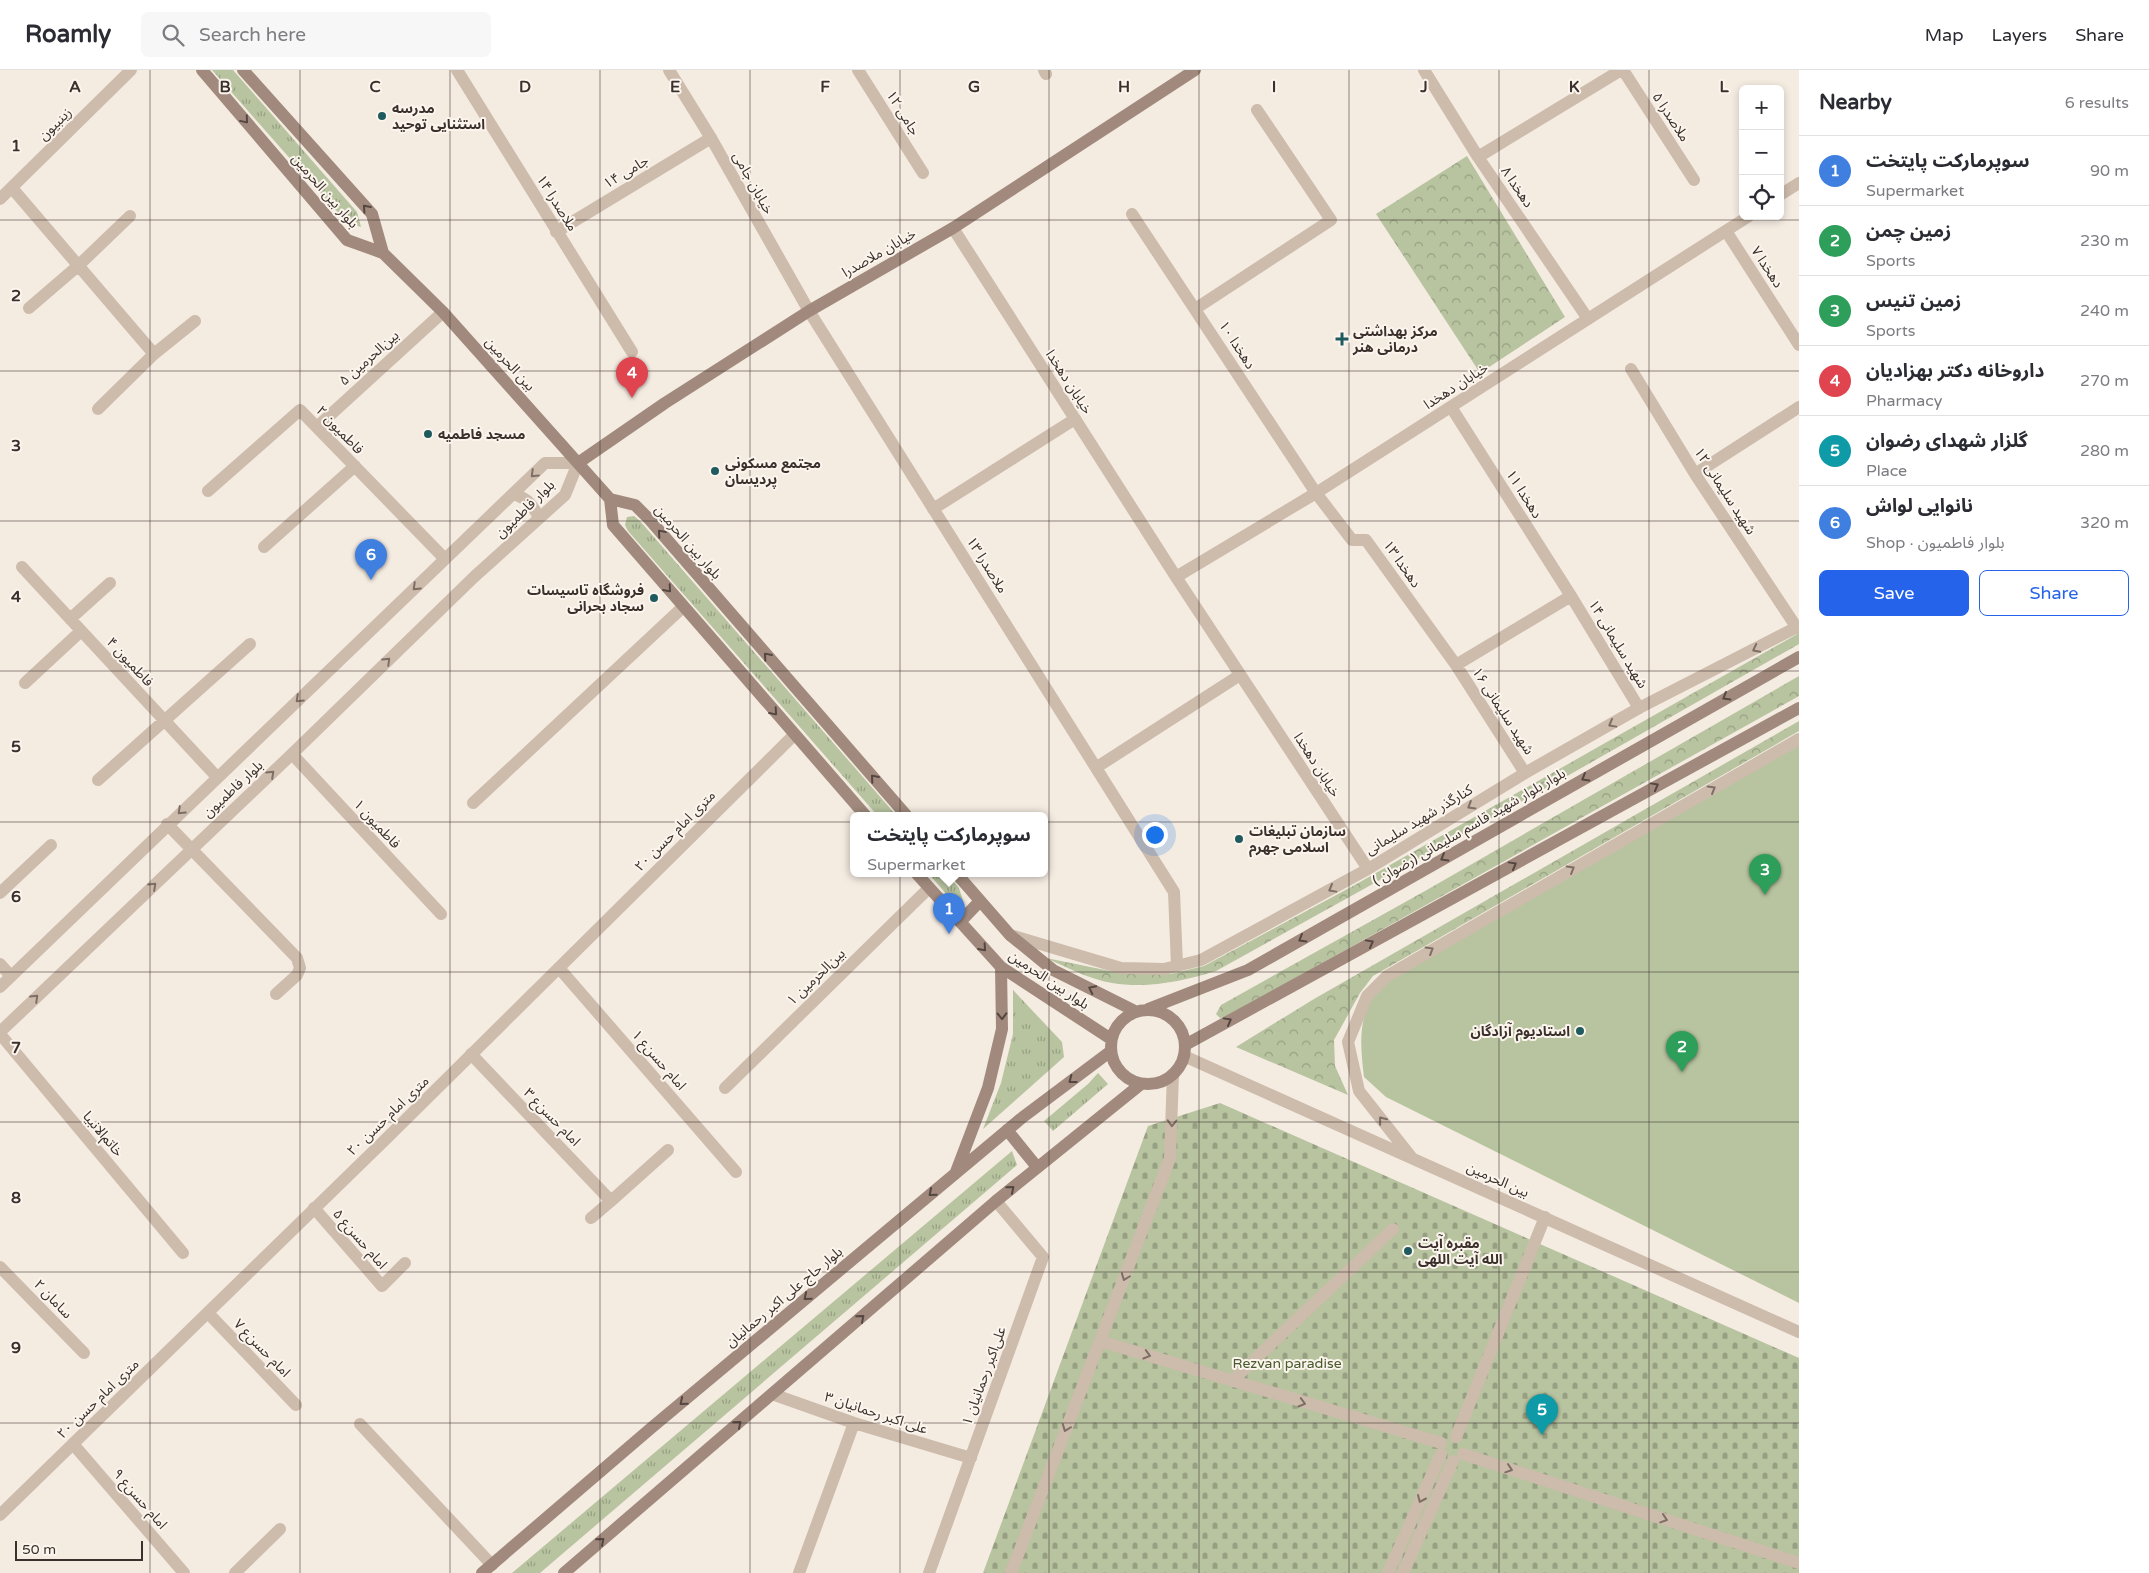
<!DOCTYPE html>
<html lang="en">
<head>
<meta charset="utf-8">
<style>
	:root { --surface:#fff; --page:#f7f7f7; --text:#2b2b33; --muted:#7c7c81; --line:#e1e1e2; --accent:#2563eb }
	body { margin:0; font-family:"Varela Round","Noto Sans Arabic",sans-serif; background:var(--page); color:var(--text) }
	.controls { position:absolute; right:15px; top:15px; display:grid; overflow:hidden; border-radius:8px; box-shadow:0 2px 8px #0003 }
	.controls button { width:45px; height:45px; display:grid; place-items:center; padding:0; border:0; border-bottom:1px solid var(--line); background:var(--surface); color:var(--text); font:25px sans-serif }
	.scale { position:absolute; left:15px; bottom:12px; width:128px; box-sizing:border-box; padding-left:5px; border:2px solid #3b302b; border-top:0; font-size:14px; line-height:18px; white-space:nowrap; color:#3b302b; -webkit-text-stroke:4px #fbf5ee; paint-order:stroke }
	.you { position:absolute; left:1154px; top:764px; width:18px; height:18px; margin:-12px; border:4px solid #fff; border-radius:50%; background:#1a73e8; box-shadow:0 0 0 8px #1a73e833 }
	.badge { display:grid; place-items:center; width:32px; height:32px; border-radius:50%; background:var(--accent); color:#fff; font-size:16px; font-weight:700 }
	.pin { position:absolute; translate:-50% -41px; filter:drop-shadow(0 1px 2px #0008) }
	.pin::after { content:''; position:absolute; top:26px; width:18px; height:15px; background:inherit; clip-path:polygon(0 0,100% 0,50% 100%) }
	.popup { position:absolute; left:850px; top:742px; width:198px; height:65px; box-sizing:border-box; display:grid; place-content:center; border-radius:8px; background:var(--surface); filter:drop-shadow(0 1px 4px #0005); font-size:16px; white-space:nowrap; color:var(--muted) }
	.popup b { font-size:19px; color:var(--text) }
	.popup::after { content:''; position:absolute; left:50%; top:100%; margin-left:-10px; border:10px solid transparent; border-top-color:var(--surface) }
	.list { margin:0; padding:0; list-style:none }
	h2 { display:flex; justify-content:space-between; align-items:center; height:65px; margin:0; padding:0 20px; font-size:21px }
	h2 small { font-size:16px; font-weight:400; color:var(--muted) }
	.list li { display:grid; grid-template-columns:32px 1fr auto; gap:15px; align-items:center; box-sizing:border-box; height:70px; padding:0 20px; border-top:1px solid var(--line) }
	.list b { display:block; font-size:19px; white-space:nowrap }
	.list p { margin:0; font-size:16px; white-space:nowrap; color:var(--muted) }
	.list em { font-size:16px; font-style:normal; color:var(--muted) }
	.actions { display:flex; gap:10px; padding:15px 20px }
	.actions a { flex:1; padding:11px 0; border:1px solid var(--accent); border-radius:8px; text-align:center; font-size:18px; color:var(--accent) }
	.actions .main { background:var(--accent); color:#fff }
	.icon { flex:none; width:28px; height:28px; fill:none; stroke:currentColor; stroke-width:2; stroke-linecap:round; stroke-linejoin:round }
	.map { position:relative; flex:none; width:1799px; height:1503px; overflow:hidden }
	header { display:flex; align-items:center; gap:30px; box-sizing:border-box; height:70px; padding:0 25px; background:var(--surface); border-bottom:1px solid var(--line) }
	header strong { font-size:24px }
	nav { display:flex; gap:28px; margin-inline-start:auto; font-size:18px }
	.search { width:350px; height:45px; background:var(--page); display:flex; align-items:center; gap:12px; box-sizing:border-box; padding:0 18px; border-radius:8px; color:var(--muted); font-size:19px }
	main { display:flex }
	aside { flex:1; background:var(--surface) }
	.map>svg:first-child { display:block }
</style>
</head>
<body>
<header>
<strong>Roamly</strong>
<div class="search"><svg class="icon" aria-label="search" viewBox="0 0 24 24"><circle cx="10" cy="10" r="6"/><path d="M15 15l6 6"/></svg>Search here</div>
<nav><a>Map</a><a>Layers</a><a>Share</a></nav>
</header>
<main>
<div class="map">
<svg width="1799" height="1503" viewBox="0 0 1799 1503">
	<defs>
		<pattern id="grass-tufts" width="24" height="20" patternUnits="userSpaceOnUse" patternTransform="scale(1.25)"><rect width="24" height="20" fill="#b8c4a0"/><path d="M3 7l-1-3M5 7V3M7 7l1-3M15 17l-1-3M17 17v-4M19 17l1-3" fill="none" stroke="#97a083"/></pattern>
		<pattern id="forest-crowns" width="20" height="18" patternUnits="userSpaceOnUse" patternTransform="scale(1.25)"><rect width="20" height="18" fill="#b8c4a0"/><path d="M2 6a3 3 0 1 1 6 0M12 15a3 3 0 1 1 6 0" fill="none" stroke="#97a083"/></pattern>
		<pattern id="cemetery-stones" width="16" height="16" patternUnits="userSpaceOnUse" patternTransform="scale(1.25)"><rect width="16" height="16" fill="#b8c4a0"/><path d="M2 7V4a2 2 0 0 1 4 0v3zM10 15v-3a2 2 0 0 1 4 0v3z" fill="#97a083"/></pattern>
	</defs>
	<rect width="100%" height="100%" fill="#f4ebe1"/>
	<path fill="url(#grass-tufts)" d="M212,0H233L357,142L361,157L346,152Z
		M634,446L640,451L896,745H877L628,461L625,455L627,447Z
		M928,803H946L959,818L964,834L948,826Z
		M1013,920L1062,972L1064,987L983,1059L1001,1013L1013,964Z
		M1098,1003L1108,1014L1053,1061L1044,1051L1088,1014Z
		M1012,1081L1017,1095L540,1503H512Z"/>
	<path fill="url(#forest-crowns)" d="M1467,86L1565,247L1480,303L1376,144Z
		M1799,563V574L1555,713L1216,901C1183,911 1148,919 1112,913C1089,909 1068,898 1046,888L1120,903L1170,904L1204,896L1353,816Z
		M1799,606V626L1226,947L1220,948L1216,944L1221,935L1425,821Z
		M1799,651V661L1373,906L1360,923L1334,970L1335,996L1348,1025L1236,977L1314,929Z"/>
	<path fill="url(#cemetery-stones)" d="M1220,1033L1799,1288V1503H983L1148,1056Z"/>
	<path fill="#b8c4a0" d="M1799,672V1233L1386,1027L1364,1007C1361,980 1357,952 1373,927C1377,921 1384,915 1389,910Z"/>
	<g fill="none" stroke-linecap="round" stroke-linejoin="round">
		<path stroke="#cdbbac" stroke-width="12" d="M457,0L632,282
			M858,0L923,103
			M1044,0L1046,4
			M1424,0L1478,87L1588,249
			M1623,0L1694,110
			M1478,87L1621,0
			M12,118L154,284
			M1132,144L1316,423L1352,470H1366L1456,595L1525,703
			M1726,161L1799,275
			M556,162L711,68
			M29,238L79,195L130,146
			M1195,239L1331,150L1257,40
			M809,241L1174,822L1177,896
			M1631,299L1695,404L1797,558
			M1451,337L1571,526L1639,638
			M98,339L154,284L195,251
			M317,357L443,242
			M1695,404L1799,337
			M208,421L300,340L445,489
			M933,439L1075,349
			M264,477L355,396
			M22,497L217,707
			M70,549L110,513
			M1456,595L1571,526
			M25,613L81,561
			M292,684L441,844
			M1097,697L1240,605
			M98,710L250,574
			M473,733L683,537
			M167,754L297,888L300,898L297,905L276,924
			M0,823L51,775
			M0,894L11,906
			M559,898L736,1102
			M0,964L183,1183
			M471,984L611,1131L668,1080
			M725,1018L929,818
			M314,1138L382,1216L405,1193
			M591,1148L611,1131
			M0,1197L84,1283
			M208,1243L296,1335
			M1100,1271L1441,1373
			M1233,1310L1393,1159
			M772,1324L854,1353L971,1388
			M360,1354L492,1495
			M1456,1367L1545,1147
			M73,1374L184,1503
			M1463,1384L1799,1493
			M235,1503L280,1459
			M799,1503L854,1353
			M929,1503L1043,1187L996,1131
			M1011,1503L1170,1088L1173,1004
			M1388,1503L1441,1384
			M1403,1503L1453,1391"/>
		<path stroke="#cdbbac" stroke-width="12" d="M669,0L711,68L809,241
			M1780,125L1799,113
			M0,129L131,0
			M953,158L1176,507L1368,799
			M514,424C528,429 533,435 539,448
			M1176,507L1316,423L1749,146
			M1010,865L1121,898L1164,899L1201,890L1368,799L1525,703L1639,638L1799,556
			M0,917L545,393H578L565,425L474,507L292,684L0,962
			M1184,986L1799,1262
			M1412,1088L1359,1021L1348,972L1367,926L1387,906L1799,669
			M0,1445L390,1065L794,665"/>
		<path stroke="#a18a7d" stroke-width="12" d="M202,0L347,170L383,183L443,242L610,429
			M243,0L372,144L383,183
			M578,393L665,333L809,241L953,158L1195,0
			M610,429L635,435L650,450L906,745
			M610,429L613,455L865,745
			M916,803L1001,897L1111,969
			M956,803L1010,865L1053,900L1135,941
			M960,852L980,831
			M1148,939L1248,900L1799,587
			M1111 977a37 37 0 1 1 74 0a37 37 0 1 1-74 0Z
			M1185,975L1799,638
			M1007,1060L1037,1097
			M956,1102L988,1018L1002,959L1001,897
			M482,1503L650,1359L1023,1047L1111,981
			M564,1503L996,1131L1141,1014"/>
	</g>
	<defs><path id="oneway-chevron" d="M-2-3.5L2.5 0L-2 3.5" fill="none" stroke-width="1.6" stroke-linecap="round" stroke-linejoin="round" transform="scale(1.25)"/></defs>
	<g stroke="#544640">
		<use href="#oneway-chevron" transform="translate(245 50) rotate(50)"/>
		<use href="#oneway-chevron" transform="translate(366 138) rotate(-132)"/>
		<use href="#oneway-chevron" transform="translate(661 463) rotate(-131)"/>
		<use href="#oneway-chevron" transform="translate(668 519) rotate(49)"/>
		<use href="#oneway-chevron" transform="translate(767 586) rotate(-131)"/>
		<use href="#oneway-chevron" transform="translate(1726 627) rotate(150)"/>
		<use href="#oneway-chevron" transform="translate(774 642) rotate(49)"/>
		<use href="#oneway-chevron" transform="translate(874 708) rotate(-131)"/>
		<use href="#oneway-chevron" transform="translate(1585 708) rotate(150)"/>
		<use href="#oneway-chevron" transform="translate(1655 716) rotate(-29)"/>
		<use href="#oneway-chevron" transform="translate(1444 788) rotate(150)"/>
		<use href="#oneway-chevron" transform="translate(1513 795) rotate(-29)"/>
		<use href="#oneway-chevron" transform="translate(1302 869) rotate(150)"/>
		<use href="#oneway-chevron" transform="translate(1370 873) rotate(-29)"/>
		<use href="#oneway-chevron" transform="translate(983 878) rotate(48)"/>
		<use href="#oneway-chevron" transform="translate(1092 919) rotate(-154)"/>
		<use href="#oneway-chevron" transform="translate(1002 946) rotate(89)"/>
		<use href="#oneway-chevron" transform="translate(1228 951) rotate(-29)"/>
		<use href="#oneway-chevron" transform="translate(1072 1010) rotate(143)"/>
		<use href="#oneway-chevron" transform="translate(1011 1119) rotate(-40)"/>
		<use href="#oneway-chevron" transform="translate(932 1123) rotate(140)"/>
		<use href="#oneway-chevron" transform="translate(807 1227) rotate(140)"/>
		<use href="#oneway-chevron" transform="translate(861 1248) rotate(-41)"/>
		<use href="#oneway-chevron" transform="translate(683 1332) rotate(140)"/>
		<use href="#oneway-chevron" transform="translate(738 1354) rotate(-41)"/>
		<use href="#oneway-chevron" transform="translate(601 1471) rotate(-41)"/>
	</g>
	<g stroke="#7d6f65">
		<use href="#oneway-chevron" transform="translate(534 404) rotate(136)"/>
		<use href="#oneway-chevron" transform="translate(416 517) rotate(136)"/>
		<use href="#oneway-chevron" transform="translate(1756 579) rotate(153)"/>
		<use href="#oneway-chevron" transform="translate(387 591) rotate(-44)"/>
		<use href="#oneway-chevron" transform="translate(299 629) rotate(136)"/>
		<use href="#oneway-chevron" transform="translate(1612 654) rotate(151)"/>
		<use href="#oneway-chevron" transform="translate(271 704) rotate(-43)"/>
		<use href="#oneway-chevron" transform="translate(1712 719) rotate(-30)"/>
		<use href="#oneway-chevron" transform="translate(1471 736) rotate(149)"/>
		<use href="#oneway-chevron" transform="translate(181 741) rotate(136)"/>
		<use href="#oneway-chevron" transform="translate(1571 799) rotate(-30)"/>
		<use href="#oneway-chevron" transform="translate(153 816) rotate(-43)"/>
		<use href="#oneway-chevron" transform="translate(1332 819) rotate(151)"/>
		<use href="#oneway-chevron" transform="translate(1430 880) rotate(-31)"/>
		<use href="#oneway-chevron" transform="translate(35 928) rotate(-44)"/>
		<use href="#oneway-chevron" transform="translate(1382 1050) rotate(-128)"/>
		<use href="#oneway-chevron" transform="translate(1172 1053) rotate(92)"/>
		<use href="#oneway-chevron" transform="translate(1125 1207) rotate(111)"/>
		<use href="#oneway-chevron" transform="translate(1147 1285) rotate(16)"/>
		<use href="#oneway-chevron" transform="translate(1302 1333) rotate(16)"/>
		<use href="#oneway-chevron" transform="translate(1066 1358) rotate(111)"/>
		<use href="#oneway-chevron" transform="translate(1509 1399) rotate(18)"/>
		<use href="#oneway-chevron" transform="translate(1421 1429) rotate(114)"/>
		<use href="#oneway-chevron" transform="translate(1664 1449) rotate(18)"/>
	</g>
	<path fill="none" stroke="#3b302b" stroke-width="1" stroke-opacity="0.55" d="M150,0V1503M300,0V1503M450,0V1503M600,0V1503M750,0V1503M900,0V1503M1049,0V1503M1199,0V1503M1349,0V1503M1499,0V1503M1649,0V1503M0,150H1799M0,301H1799M0,451H1799M0,601H1799M0,752H1799M0,902H1799M0,1052H1799M0,1202H1799M0,1353H1799"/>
	<g fill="#1f5a5e" stroke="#fbf5ee" stroke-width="2">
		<circle cx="382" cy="46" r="5"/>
		<path d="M1339.5 261.5h5v5h5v5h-5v5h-5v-5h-5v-5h5z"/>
		<circle cx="428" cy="364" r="5"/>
		<circle cx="715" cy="401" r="5"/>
		<circle cx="654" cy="528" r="5"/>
		<circle cx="1239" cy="769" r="5"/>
		<circle cx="1580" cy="961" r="5"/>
		<circle cx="1408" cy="1181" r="5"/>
	</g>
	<g text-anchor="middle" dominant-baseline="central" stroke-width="4" stroke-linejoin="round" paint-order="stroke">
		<g font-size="14" font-weight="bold" fill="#3b302b" stroke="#fbf5ee" text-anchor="start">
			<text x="392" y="38">مدرسه<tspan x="392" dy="16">استثنایی توحید</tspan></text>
			<text x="1353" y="261">مرکز بهداشتی<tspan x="1353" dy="16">درمانی هنر</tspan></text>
			<text x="438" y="364">مسجد فاطمیه</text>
			<text x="725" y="393">مجتمع مسکونی<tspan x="725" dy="16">پردیسان</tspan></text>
			<text x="644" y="520" text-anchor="end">فروشگاه تاسیسات<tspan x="644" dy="16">سجاد بحرانی</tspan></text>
			<text x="1249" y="761">سازمان تبلیغات<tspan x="1249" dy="16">اسلامی جهرم</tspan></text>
			<text x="1570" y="961" text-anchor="end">استادیوم آزادگان</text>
			<text x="1418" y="1173">مقبره آیت<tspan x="1418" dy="16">الله آیت اللهی</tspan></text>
		</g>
		<g font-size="14" fill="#3b302b" stroke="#fbf5ee">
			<text transform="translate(903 43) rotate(58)">جامی ۱۲</text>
			<text transform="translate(1671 47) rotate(57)">ملاصدرا ۵</text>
			<text transform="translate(55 54) rotate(-45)">زینبیون</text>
			<text transform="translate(626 102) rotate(-31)">جامی ۱۴</text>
			<text transform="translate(753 113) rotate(61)">خیابان جامی</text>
			<text transform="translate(1517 117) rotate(56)">دهخدا ۸</text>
			<text transform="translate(325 121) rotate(49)">بلوار بین الحرمین</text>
			<text transform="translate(557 133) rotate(58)">ملاصدرا ۱۴</text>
			<text transform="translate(879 183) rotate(-30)">خیابان ملاصدرا</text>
			<text transform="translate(1767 197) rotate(57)">دهخدا ۷</text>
			<text transform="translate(1237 275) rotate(57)">دهخدا ۱۰</text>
			<text transform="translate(369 288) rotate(-42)">بین‌الحرمین ۵</text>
			<text transform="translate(510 294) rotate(48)">بین الحرمین</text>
			<text transform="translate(1069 312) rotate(57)">خیابان دهخدا</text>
			<text transform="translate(1456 316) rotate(-33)">خیابان دهخدا</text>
			<text transform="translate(340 360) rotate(46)">فاطمیون ۲</text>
			<text transform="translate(1725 421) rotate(57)">شهید سلیمانی ۱۲</text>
			<text transform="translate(1524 424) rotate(58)">دهخدا ۱۱</text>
			<text transform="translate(525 439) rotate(-44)">بلوار فاطمیون</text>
			<text transform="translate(688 472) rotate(49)">بلوار بین الحرمین</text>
			<text transform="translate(1402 494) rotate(55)">دهخدا ۱۳</text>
			<text transform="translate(987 495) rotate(58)">ملاصدرا ۱۳</text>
			<text transform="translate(1618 574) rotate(59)">شهید سلیمانی ۱۴</text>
			<text transform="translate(130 592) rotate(47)">فاطمیون ۴</text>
			<text transform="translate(1503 641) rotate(57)">شهید سلیمانی ۱۶</text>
			<text transform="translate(1317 695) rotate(57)">خیابان دهخدا</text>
			<text transform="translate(233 719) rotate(-43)">بلوار فاطمیون</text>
			<text transform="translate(1419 750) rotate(-31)">کنارگذر شهید سلیمانی</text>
			<text transform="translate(377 754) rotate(47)">فاطمیون ۱</text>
			<text transform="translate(1469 757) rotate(-30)">بلوار بلوار شهید قاسم سلیمانی (رضوان )</text>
			<text transform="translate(675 761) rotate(-45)">۲۰ متری امام حسن</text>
			<text transform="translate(816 907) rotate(-44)">بین‌الحرمین ۱</text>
			<text transform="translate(1049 910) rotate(34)">بلوار بین الحرمین</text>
			<text transform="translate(659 990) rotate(49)">امام حسن‌ع ۱</text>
			<text transform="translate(388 1046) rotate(-44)">۲۰ متری امام حسن</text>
			<text transform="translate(552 1047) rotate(46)">امام حسن‌ع ۳</text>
			<text transform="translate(103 1064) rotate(50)">خاتم‌الانبیا</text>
			<text transform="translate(1498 1110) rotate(24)">بین الحرمین</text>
			<text transform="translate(360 1169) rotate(49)">امام حسن‌ع ۵</text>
			<text transform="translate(784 1227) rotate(-40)">بلوار حاج علی اکبر رحمانیان</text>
			<text transform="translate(53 1229) rotate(46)">سامان ۲</text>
			<text transform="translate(262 1278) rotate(46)">امام حسن‌ع ۷</text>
			<text transform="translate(984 1306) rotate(-70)">علی‌اکبر رحمانیان ۱</text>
			<text transform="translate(98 1329) rotate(-44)">۲۰ متری امام حسن</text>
			<text transform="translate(876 1343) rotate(18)">علی اکبر رحمانیان ۳</text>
			<text transform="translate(140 1429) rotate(49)">امام حسن‌ع ۹</text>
		</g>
		<g font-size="14" fill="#4a5a2e" stroke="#fbf5ee">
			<text x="1287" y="1293">Rezvan paradise</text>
		</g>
	</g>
	<g font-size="16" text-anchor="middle" font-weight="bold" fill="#3b302b" stroke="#fbf5ee" stroke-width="4" stroke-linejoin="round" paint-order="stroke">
		<text x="75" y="22">A</text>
		<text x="225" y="22">B</text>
		<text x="375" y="22">C</text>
		<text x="525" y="22">D</text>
		<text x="675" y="22">E</text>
		<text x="825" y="22">F</text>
		<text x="974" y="22">G</text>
		<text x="1124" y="22">H</text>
		<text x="1274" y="22">I</text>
		<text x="1424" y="22">J</text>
		<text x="1574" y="22">K</text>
		<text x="1724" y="22">L</text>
		<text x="16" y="81">1</text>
		<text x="16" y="231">2</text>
		<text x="16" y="381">3</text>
		<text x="16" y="532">4</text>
		<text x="16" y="682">5</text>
		<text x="16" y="832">6</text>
		<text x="16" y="983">7</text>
		<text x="16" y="1133">8</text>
		<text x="16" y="1283">9</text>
	</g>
</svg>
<div class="controls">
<button>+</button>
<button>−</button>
<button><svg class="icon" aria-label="locate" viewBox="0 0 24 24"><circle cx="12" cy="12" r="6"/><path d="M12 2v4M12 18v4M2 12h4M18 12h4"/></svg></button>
</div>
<div class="scale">50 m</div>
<div class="you"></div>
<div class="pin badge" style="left:949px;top:864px;background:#3f7fe0">1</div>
<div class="popup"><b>سوپرمارکت پایتخت</b>Supermarket</div>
<div class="pin badge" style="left:1682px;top:1002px;background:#2e9e5b">2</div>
<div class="pin badge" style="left:1765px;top:825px;background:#2e9e5b">3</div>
<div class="pin badge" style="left:632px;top:328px;background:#e0444e">4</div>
<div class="pin badge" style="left:1542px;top:1365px;background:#0f9aa8">5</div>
<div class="pin badge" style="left:371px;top:510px;background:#3f7fe0">6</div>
</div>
<aside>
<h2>Nearby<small>6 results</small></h2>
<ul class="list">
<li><span class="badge" style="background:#3f7fe0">1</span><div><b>سوپرمارکت پایتخت</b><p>Supermarket</p></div><em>90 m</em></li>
<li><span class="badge" style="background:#2e9e5b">2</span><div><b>زمین چمن</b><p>Sports</p></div><em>230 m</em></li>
<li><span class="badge" style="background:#2e9e5b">3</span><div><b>زمین تنیس</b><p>Sports</p></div><em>240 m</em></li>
<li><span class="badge" style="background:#e0444e">4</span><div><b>داروخانه دکتر بهزادیان</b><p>Pharmacy</p></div><em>270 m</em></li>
<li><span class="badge" style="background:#0f9aa8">5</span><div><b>گلزار شهدای رضوان</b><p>Place</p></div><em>280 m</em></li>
<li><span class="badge" style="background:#3f7fe0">6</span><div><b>نانوایی لواش</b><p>Shop · بلوار فاطمیون</p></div><em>320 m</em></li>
</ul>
<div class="actions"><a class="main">Save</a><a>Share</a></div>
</aside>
</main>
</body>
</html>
